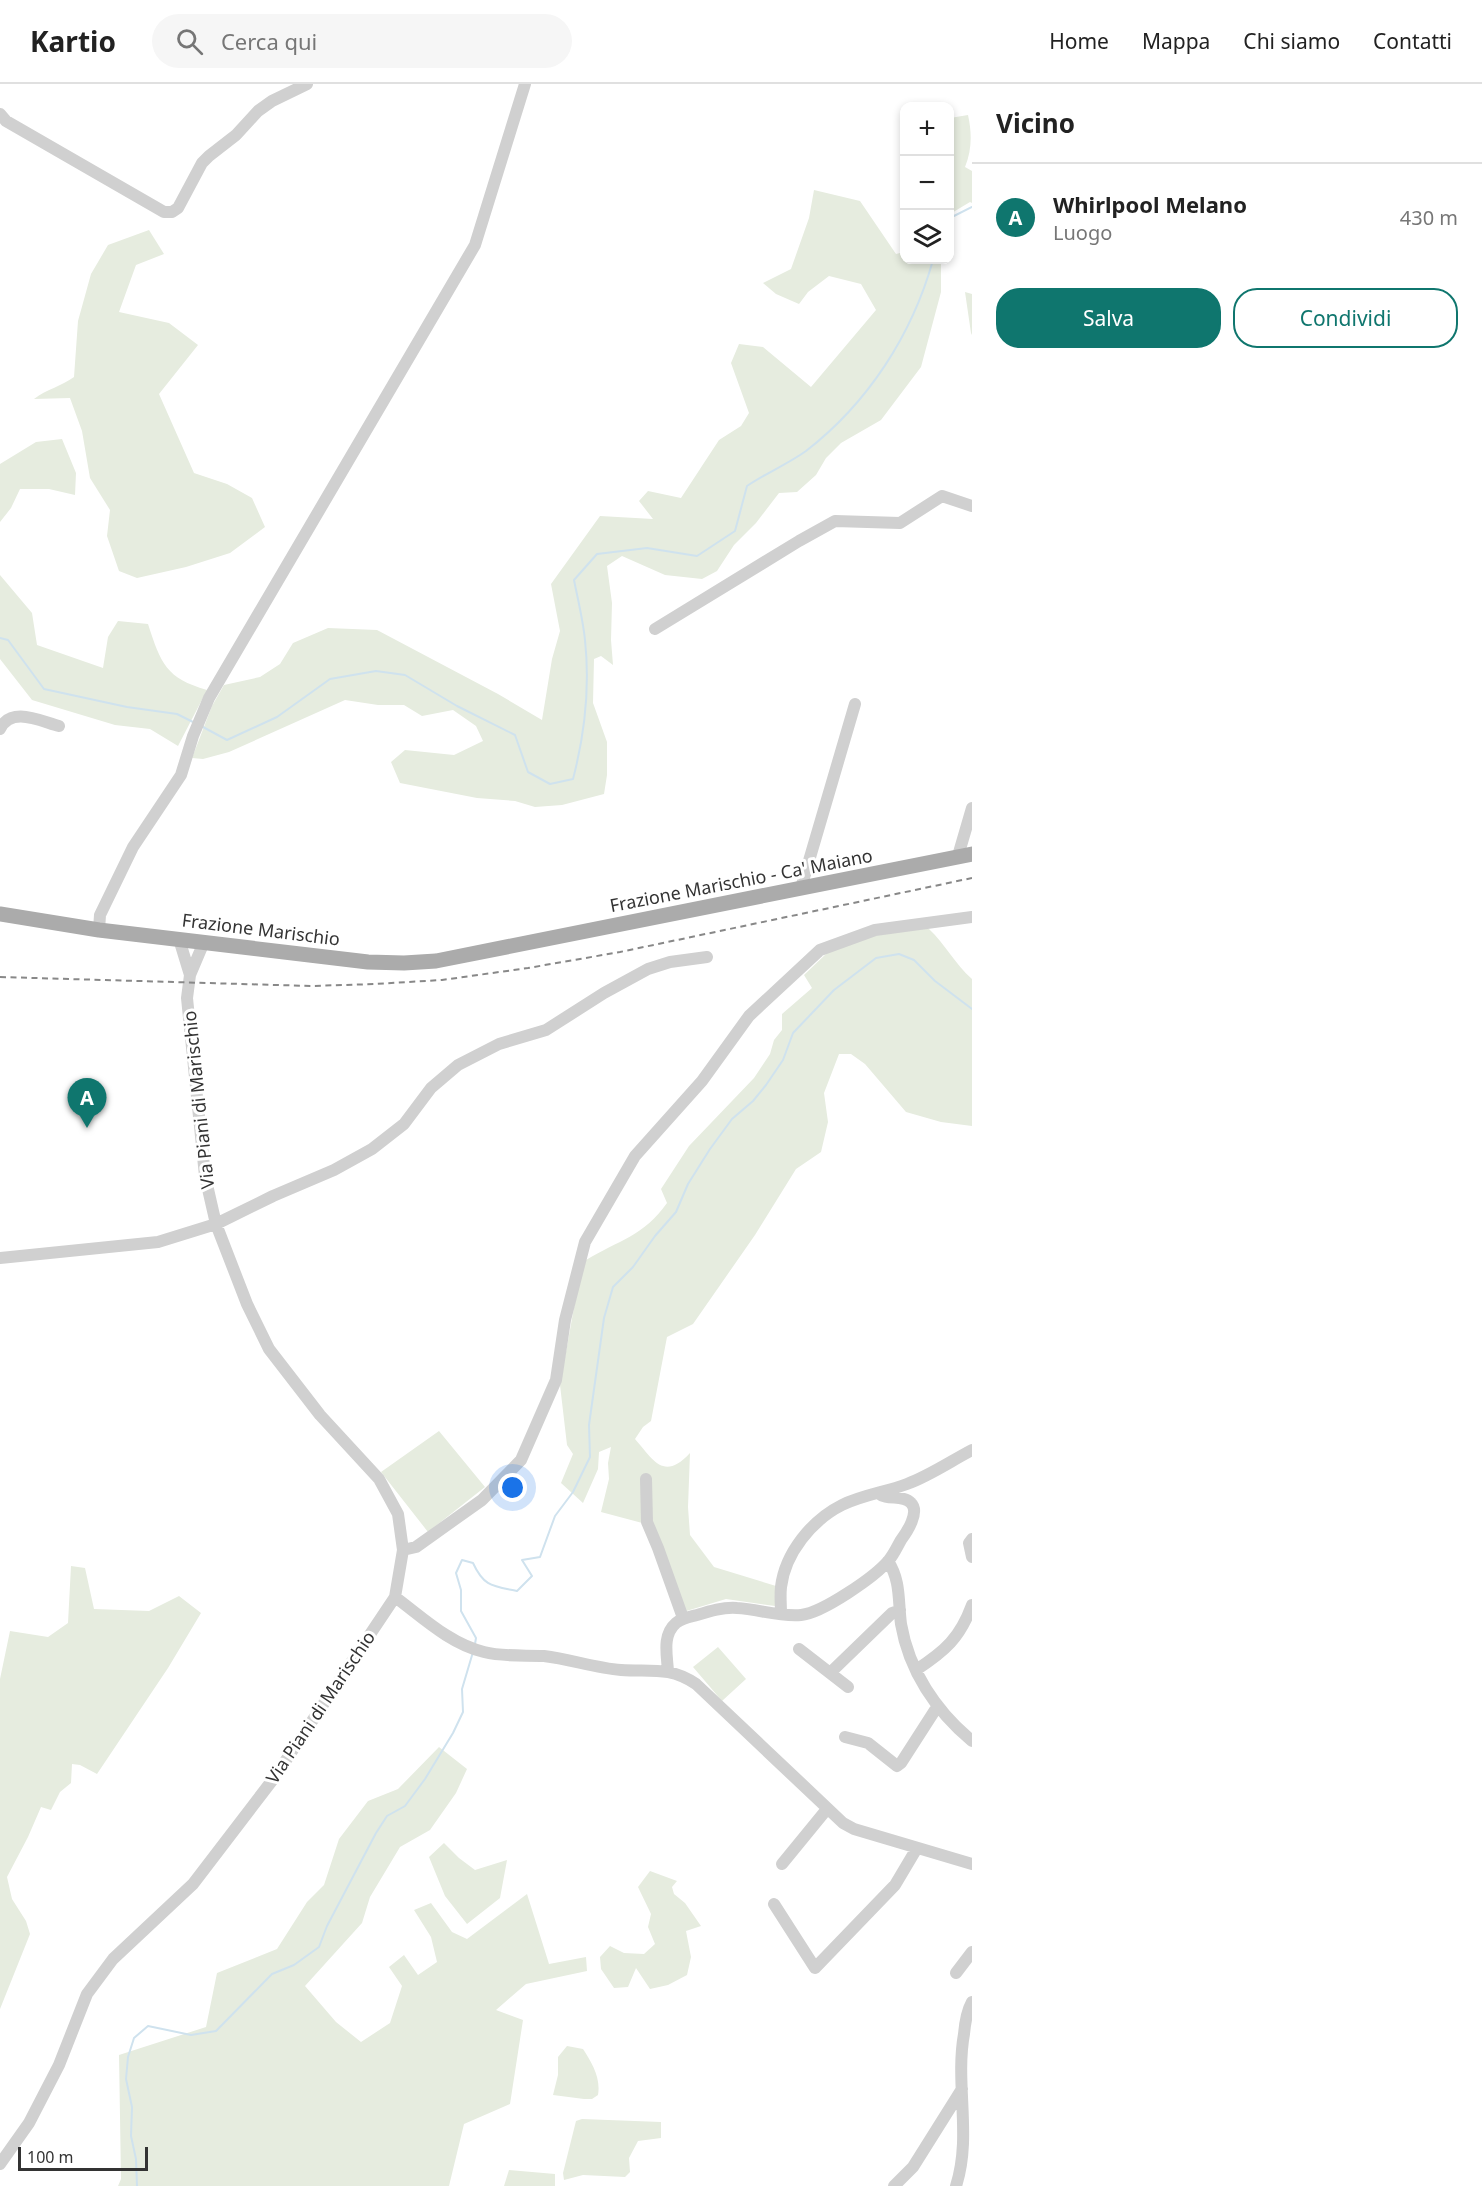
<!DOCTYPE html>
<html lang="it">
<head>
<meta charset="utf-8">
<style>
	:root { --surface:#fff; --page:#f6f6f6; --text:#222; --muted:#767676; --line:#e0e0e0; --accent:#0f766e }
	body { margin:0; font-family:"Noto Sans",sans-serif; background:var(--page); color:var(--text) }
	.controls { position:absolute; right:18px; top:18px; display:grid; overflow:hidden; border-radius:12px; box-shadow:0 3px 9px #0003 }
	.controls button { width:54px; height:54px; display:grid; place-items:center; padding:0; border:0; border-bottom:2px solid var(--line); background:var(--surface); color:var(--text); font:30px sans-serif }
	.scale { position:absolute; left:18px; bottom:15px; width:130px; box-sizing:border-box; padding-left:6px; border:3px solid #333; border-top:0; font-size:16px; line-height:21px; white-space:nowrap; color:#333; -webkit-text-stroke:4px #fff; paint-order:stroke }
	.you { position:absolute; left:513px; top:1404px; width:21px; height:21px; margin:-15px; border:4px solid #fff; border-radius:50%; background:#1a73e8; box-shadow:0 0 0 9px #1a73e833 }
	.badge { display:grid; place-items:center; width:39px; height:39px; border-radius:50%; background:var(--accent); color:#fff; font-size:20px; font-weight:700 }
	.pin { position:absolute; translate:-50% -50px; filter:drop-shadow(0 2px 3px #0008) }
	.pin::after { content:''; position:absolute; top:32px; width:21px; height:18px; background:inherit; clip-path:polygon(0 0,100% 0,50% 100%) }
	.list { margin:0; padding:0; list-style:none }
	h2 { display:flex; justify-content:space-between; align-items:center; height:78px; margin:0; padding:0 24px; font-size:26px }
	h2 small { font-size:20px; font-weight:400; color:var(--muted) }
	.list li { display:grid; grid-template-columns:39px 1fr auto; gap:18px; align-items:center; box-sizing:border-box; height:108px; padding:0 24px; border-top:2px solid var(--line) }
	.list b { display:block; font-size:22px; white-space:nowrap }
	.list p { margin:0; font-size:20px; white-space:nowrap; color:var(--muted) }
	.list em { font-size:20px; font-style:normal; color:var(--muted) }
	.actions { display:flex; gap:12px; padding:18px 24px }
	.actions a { flex:1; padding:14px 0; border:2px solid var(--accent); border-radius:24px; text-align:center; font-size:21px; color:var(--accent) }
	.actions .main { background:var(--accent); color:#fff }
	.icon { flex:none; width:33px; height:33px; fill:none; stroke:currentColor; stroke-width:2; stroke-linecap:round; stroke-linejoin:round }
	.map { position:relative; flex:none; width:972px; height:2102px; overflow:hidden }
	header { display:flex; align-items:center; gap:36px; box-sizing:border-box; height:84px; padding:0 30px; background:var(--surface); border-bottom:2px solid var(--line) }
	header strong { font-size:28px }
	nav { display:flex; gap:33px; margin-inline-start:auto; font-size:21px }
	.search { width:420px; height:54px; background:var(--page); display:flex; align-items:center; gap:15px; box-sizing:border-box; padding:0 21px; border-radius:33px; color:var(--muted); font-size:22px }
	main { display:flex }
	aside { flex:1; background:var(--surface) }
	.map>svg:first-child { display:block }
</style>
</head>
<body>
<header>
<strong>Kartio</strong>
<div class="search"><svg class="icon" aria-label="search" viewBox="0 0 24 24"><circle cx="10" cy="10" r="6"/><path d="M15 15l6 6"/></svg>Cerca qui</div>
<nav><a>Home</a><a>Mappa</a><a>Chi siamo</a><a>Contatti</a></nav>
</header>
<main>
<div class="map">
<svg width="972" height="2102" viewBox="0 0 972 2102">
	<rect width="100%" height="100%" fill="#fff"/>
	<path fill="#e6ecdf" d="M968,31C972,49 972,66 965,83L972,87V119L970,118L950,130V34Z
		M814,106L860,117L896,170L904,168V176H941V208L921,283L881,336L841,359L826,374L816,391L797,408L779,409L756,439L734,461L717,487L702,495L665,491L622,472L607,482L612,519L611,556L613,581L601,572L594,575L593,619L607,658V691L604,710L562,721L535,723L515,717L477,714L400,699L391,678L405,666L454,671L483,657L476,642L453,626L422,632L404,621H378L345,616L229,668L203,675L192,674L212,622L224,601L260,593L280,580L293,559L328,544L377,546L498,610L542,636L552,575L560,547L551,500L600,432L653,435L639,417L648,407L681,414L719,356L741,342L749,329L731,279L739,260L763,263L811,303L876,226L861,200L829,192L808,208L799,220L776,210L763,199L791,185L809,134Z
		M149,146L164,170L136,181L119,228L169,239L198,261L159,310L194,389L227,400L252,414L265,443L230,469L186,483L137,494L119,487L107,452L110,426L90,394L82,347L70,314L34,315C47,305 62,302 74,293L78,237L91,190L108,161Z
		M965,208L972,210V251L971,249Z
		M62,355L76,389L75,411L49,405H20L11,424L0,438V380L36,358Z
		M0,491L32,529L37,561L103,584L108,553L118,537L148,540C161,580 166,594 207,606L178,662L150,645L115,641L32,616L0,575Z
		M913,844L929,845C945,860 955,880 972,895V1042L941,1038L906,1028L865,980L851,970H839L824,1009L828,1038L821,1068L796,1085L755,1151L693,1240L667,1253L651,1337L643,1343L635,1355C654,1377 664,1397 690,1369L688,1423L690,1451L714,1483L776,1502L775,1522L726,1515L683,1528L646,1440L601,1428L609,1395L608,1379L611,1363L599,1368L598,1385L583,1419L561,1399L573,1370L567,1361L560,1301L577,1207L586,1176C619,1156 644,1152 667,1119L661,1105L689,1062L754,994L770,970L774,956L782,946V930L812,904L804,891L827,869L864,852Z
		M439,1347L485,1403L428,1448L381,1388Z
		M71,1482L85,1484L94,1525L149,1527L179,1512L201,1529L168,1584L97,1690L80,1681L72,1680L71,1699L60,1708L51,1726L41,1723L28,1753L7,1793L12,1815L26,1837L30,1850L0,1925V1595L10,1547L48,1553L68,1539Z
		M718,1563L746,1595L722,1617L693,1583Z
		M439,1663L467,1685L456,1709L430,1746L400,1763L370,1813L362,1839L305,1902L336,1938L361,1958L390,1939L402,1902L389,1883L404,1871L418,1891L437,1878L431,1853L414,1826L431,1819L452,1848L467,1855L527,1810L549,1880L586,1873L587,1887L526,1900L496,1926L523,1936L510,2020L464,2040L449,2102H118L121,2095L119,1971L206,1943L217,1889L277,1865L307,1818L324,1801L339,1755L368,1717L398,1705Z
		M444,1759L459,1774L475,1786L507,1776L500,1814L467,1840L445,1812L429,1773Z
		M650,1787L677,1797L672,1803L674,1810L685,1819L701,1842L686,1847L691,1873L687,1891L668,1901L650,1905L636,1884L628,1903L614,1904L601,1885L600,1873L610,1862L624,1869L644,1870L655,1860L648,1843L651,1830L638,1803Z
		M567,1962L583,1965C592,1979 601,1994 598,2011L592,2015H584L553,2011L558,1991V1973Z
		M582,2035L661,2038V2054L638,2057L629,2074L630,2088L625,2093L583,2091L564,2096L563,2089L576,2037Z
		M509,2086L555,2090V2102H504Z"/>
	<g fill="none" stroke-linecap="round" stroke-linejoin="round">
		<path stroke="#cfe2ee" stroke-width="2" d="M950,134L972,123
			M0,554L8,556L44,605L127,623L177,630L195,639
			M203,643L227,656L277,633L330,595L376,587L405,591L457,622L515,651L528,688L550,700L573,695C585,649 590,603 585,556C583,536 578,516 574,496L597,470L647,464L697,472L735,447L747,402C766,389 788,380 806,367C868,319 912,251 933,176
			M475,1560L476,1554L461,1527V1506L456,1489L462,1476L473,1479C484,1503 493,1502 517,1507L532,1492L522,1476L540,1473L555,1432L573,1408L590,1373L589,1341L604,1234L613,1203L633,1183L655,1152L676,1128L688,1100L710,1065L732,1035L753,1017L766,1001L783,976L793,949L834,906L876,874L899,870L914,876L935,897L972,925
			M137,2102L136,2075L131,2052L132,2023L126,1995L128,1973L134,1954L148,1942L191,1951L216,1947L272,1890L294,1881L319,1863L327,1842L376,1749L387,1732L405,1722L425,1695L453,1649L463,1628L462,1605L473,1568"/>
		<path stroke="#d0d0d0" stroke-width="12" d="M0,30L6,37L164,128H172L178,124L202,79L209,72L236,51L258,27L272,17L307,0
			M655,545L799,457L835,437L900,439L942,412L972,422
			M0,645C11,622 40,637 59,642
			M958,772L972,724
			M801,804L855,620
			M99,846L100,831L133,763L181,691L193,652L209,614L475,161L525,0
			M179,855L190,891
			M0,1174L158,1158L216,1140L273,1112L334,1086L372,1065L404,1040L431,1004L458,981L499,960L546,946L604,909L648,885L670,878L707,873
			M646,1395L647,1438L658,1464L683,1534
			M972,1455L969,1459L972,1473
			M403,1466L416,1463L482,1416L521,1376L556,1296L565,1236L585,1158L635,1072L702,997L749,932L820,866L875,846L972,833
			M888,1477C901,1497 898,1517 901,1540C909,1587 936,1627 972,1657
			M395,1513C422,1533 450,1560 484,1568C504,1573 524,1571 544,1572C570,1575 595,1584 621,1586C651,1588 669,1582 696,1600L843,1739L854,1745L972,1780
			M781,1530C781,1521 780,1512 781,1503C785,1469 812,1436 842,1421C862,1411 886,1408 907,1400C929,1392 951,1377 972,1366
			M799,1565L848,1603
			M916,1586C945,1567 960,1554 972,1521
			M668,1587C667,1571 662,1551 676,1539C682,1534 689,1533 697,1531C710,1527 723,1523 737,1524C758,1525 779,1533 801,1531C822,1529 875,1493 889,1476C894,1470 897,1463 901,1456C907,1448 920,1428 911,1419C903,1410 887,1417 878,1409
			M830,1589L892,1529L900,1526
			M845,1653L868,1659L897,1682L901,1679L937,1623
			M782,1780L827,1725
			M774,1820L815,1884L895,1801L917,1764
			M956,1889L972,1868
			M0,2080L29,2039L59,1981L87,1910L113,1875L193,1800L274,1694L395,1513L403,1466L398,1430L379,1395L320,1331L269,1265L247,1220L216,1140L205,1092L187,914L190,891L204,858
			M894,2102L913,2083L962,2005
			M956,2102C972,2053 955,2000 964,1950C965,1939 967,1927 972,1918"/>
		<path stroke="#ababab" stroke-width="15" d="M0,830L99,846L368,878L404,879L436,877L972,770"/>
		<path stroke="#888" stroke-width="2" stroke-dasharray="6 4.5" stroke-linecap="butt" d="M0,893L311,902L375,900L442,896L528,884L620,868L972,794"/>
	</g>
	<g text-anchor="middle" dominant-baseline="central" stroke-width="6" stroke-linejoin="round" paint-order="stroke">
		<g font-size="18" fill="#333" stroke="#fff">
			<text transform="translate(741 796) rotate(-11)">Frazione Marischio - Ca' Maiano</text>
			<text transform="translate(261 845) rotate(7)">Frazione Marischio</text>
			<text transform="translate(198 1016) rotate(-96)">Via Piani di Marischio</text>
			<text transform="translate(320 1623) rotate(-56)">Via Piani di Marischio</text>
		</g>
	</g>
</svg>
<div class="controls">
<button>+</button>
<button>−</button>
<button><svg class="icon" aria-label="layers" viewBox="0 0 24 24"><path d="M12 4l9 5-9 5-9-5zM3 14l9 5 9-5"/></svg></button>
</div>
<div class="scale">100 m</div>
<div class="you"></div>
<div class="pin badge" style="left:87px;top:1044px">A</div>
</div>
<aside>
<h2>Vicino<small></small></h2>
<ul class="list">
<li><span class="badge">A</span><div><b>Whirlpool Melano</b><p>Luogo</p></div><em>430 m</em></li>
</ul>
<div class="actions"><a class="main">Salva</a><a>Condividi</a></div>
</aside>
</main>
</body>
</html>
